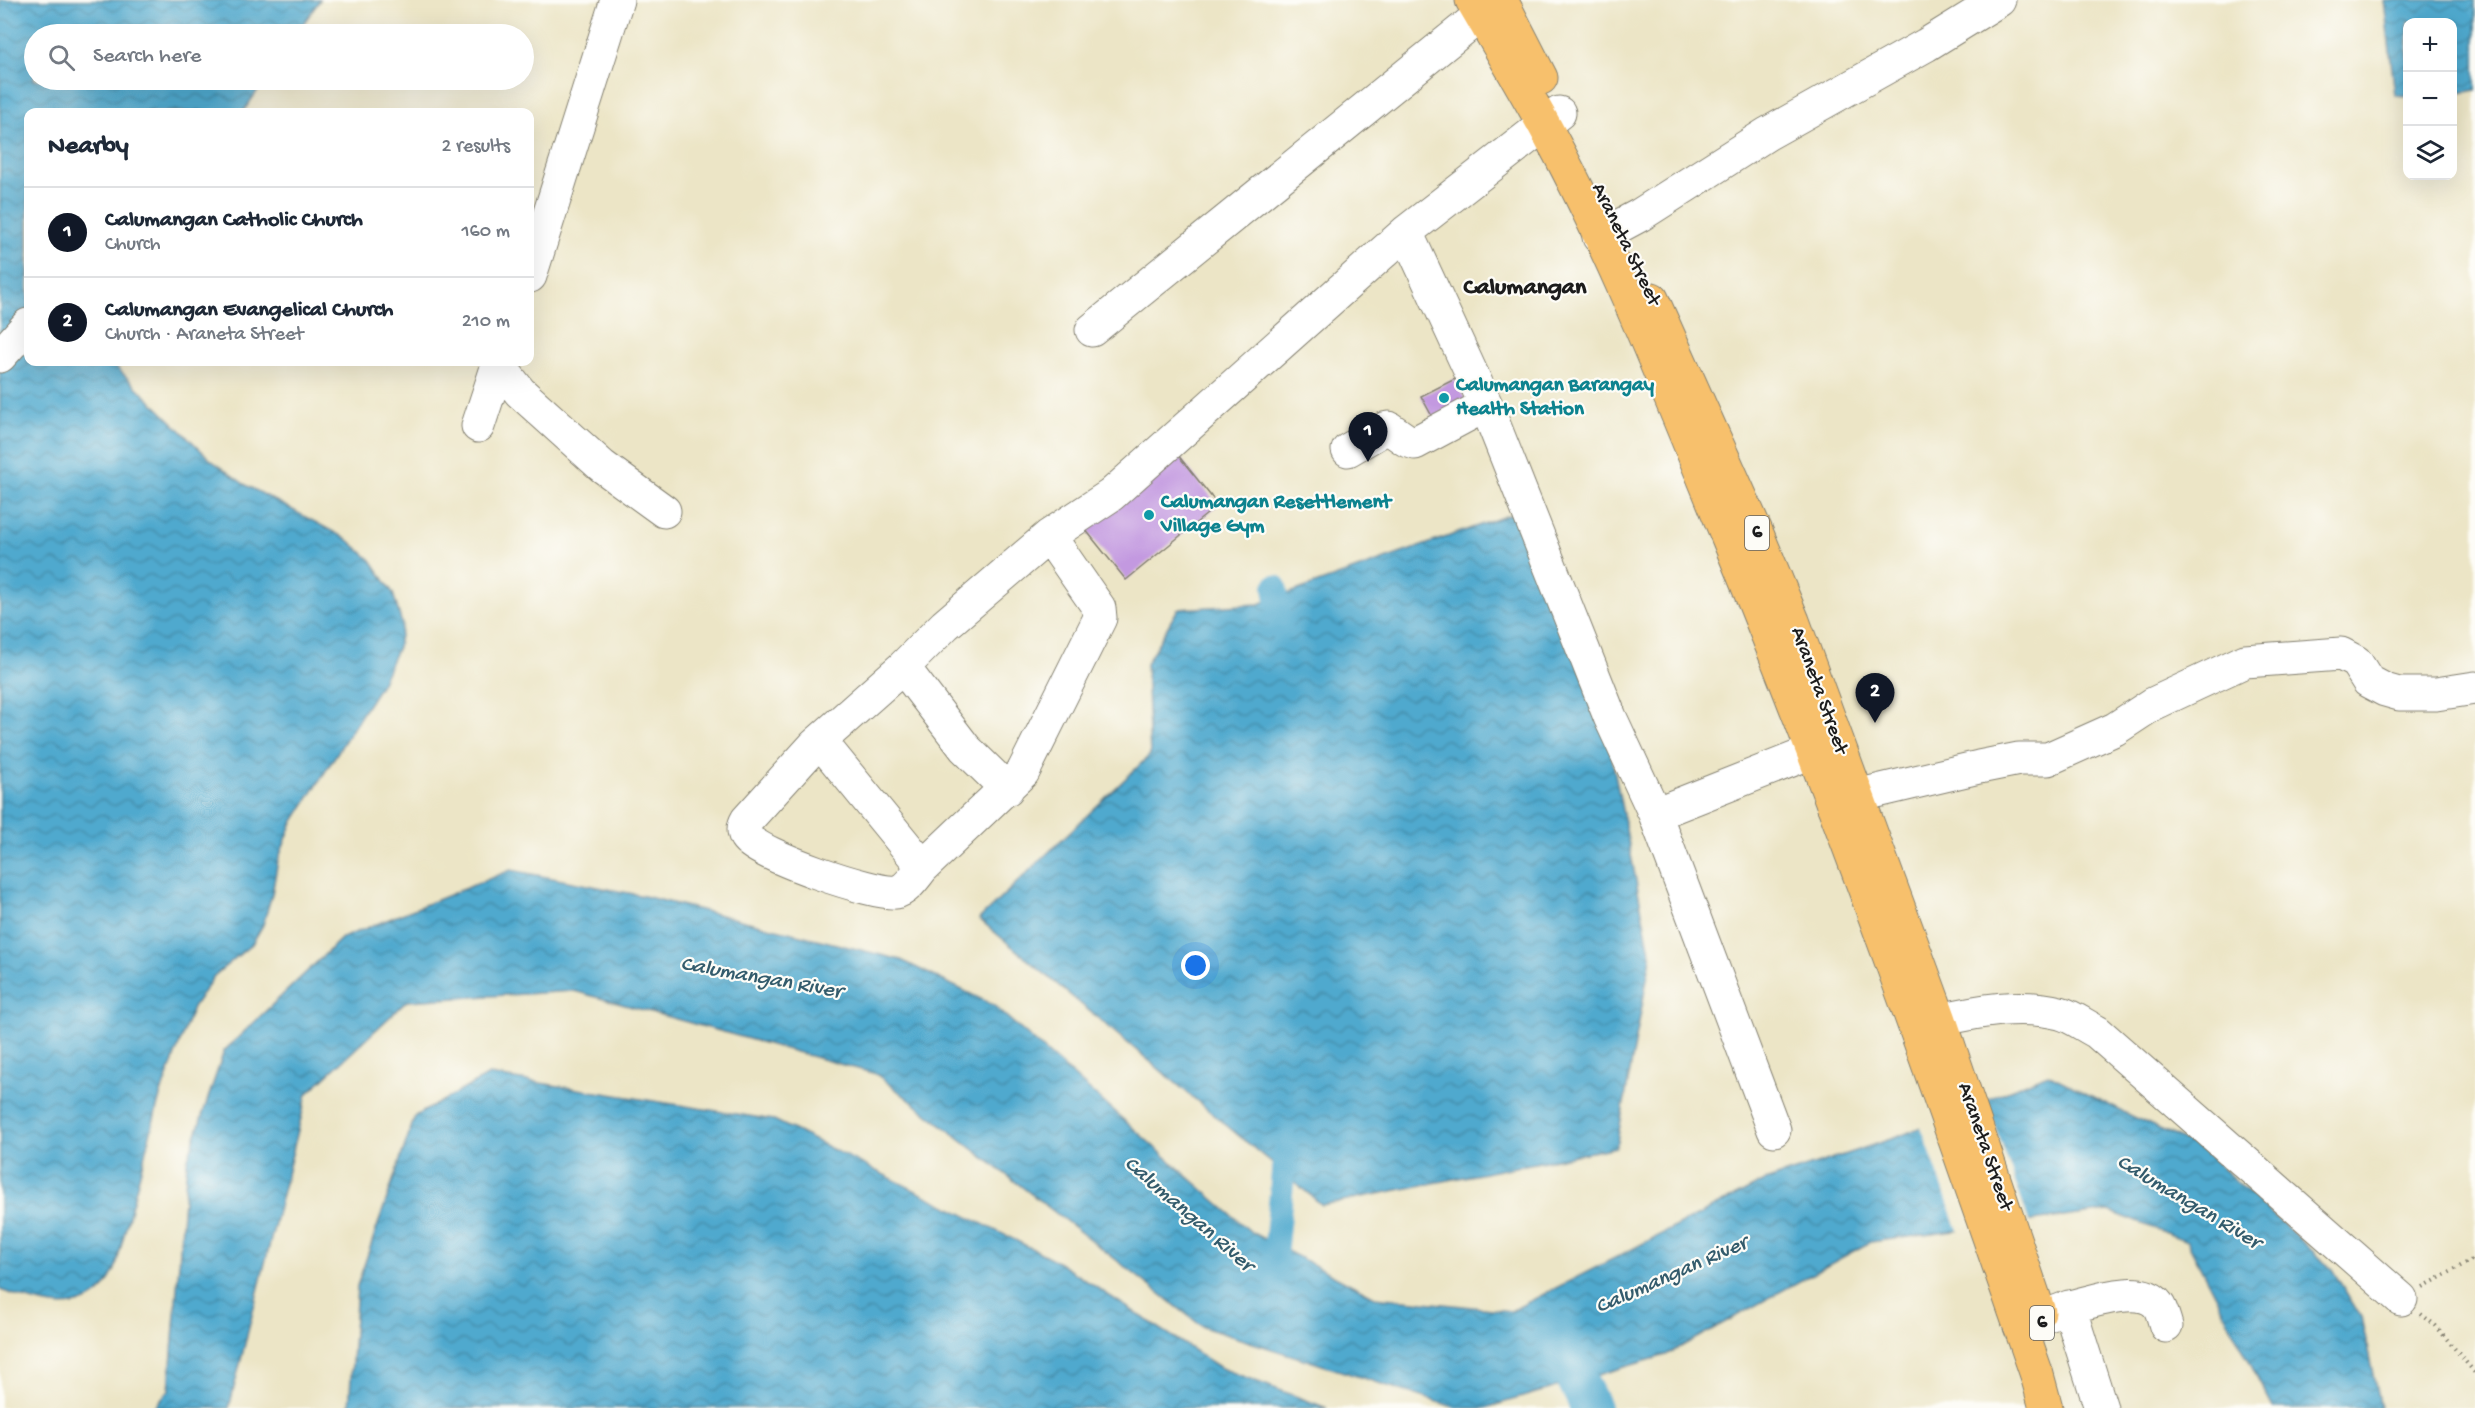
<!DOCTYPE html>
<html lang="en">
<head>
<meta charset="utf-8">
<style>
	:root { --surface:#fff; --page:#f6f6f7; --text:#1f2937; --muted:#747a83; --line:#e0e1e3; --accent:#111827 }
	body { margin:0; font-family:"Gochi Hand",sans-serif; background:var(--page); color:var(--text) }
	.controls { position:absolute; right:18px; top:18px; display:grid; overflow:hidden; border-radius:12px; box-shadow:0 6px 24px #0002 }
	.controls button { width:54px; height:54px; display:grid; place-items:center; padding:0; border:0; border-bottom:2px solid var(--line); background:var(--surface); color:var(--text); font:30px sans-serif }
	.you { position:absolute; left:1196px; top:966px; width:21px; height:21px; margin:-15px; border:4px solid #fff; border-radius:50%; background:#1a73e8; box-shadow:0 0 0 9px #1a73e833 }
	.badge { display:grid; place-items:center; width:39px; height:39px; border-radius:50%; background:var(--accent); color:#fff; font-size:20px; font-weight:700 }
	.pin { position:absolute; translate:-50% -50px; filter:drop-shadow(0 2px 3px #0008) }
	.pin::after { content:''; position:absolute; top:32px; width:21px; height:18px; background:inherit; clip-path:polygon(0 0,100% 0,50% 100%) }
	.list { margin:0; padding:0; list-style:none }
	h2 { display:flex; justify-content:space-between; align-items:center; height:78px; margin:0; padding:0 24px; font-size:26px }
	h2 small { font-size:20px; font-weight:400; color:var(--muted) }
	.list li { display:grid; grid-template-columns:39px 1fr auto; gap:18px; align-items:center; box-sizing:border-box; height:90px; padding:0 24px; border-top:2px solid var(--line) }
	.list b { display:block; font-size:22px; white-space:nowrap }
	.list p { margin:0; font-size:20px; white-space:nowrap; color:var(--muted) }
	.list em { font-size:20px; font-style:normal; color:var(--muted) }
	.icon { flex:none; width:33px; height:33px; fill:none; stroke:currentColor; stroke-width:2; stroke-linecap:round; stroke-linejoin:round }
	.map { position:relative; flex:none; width:2475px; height:1408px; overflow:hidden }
	.search { position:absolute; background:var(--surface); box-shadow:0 6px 24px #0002; left:24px; top:24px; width:510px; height:66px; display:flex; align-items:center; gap:15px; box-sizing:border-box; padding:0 21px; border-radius:33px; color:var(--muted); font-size:22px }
	.panel { position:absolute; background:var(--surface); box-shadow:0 6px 24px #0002; left:24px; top:108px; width:510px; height:258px; border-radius:12px }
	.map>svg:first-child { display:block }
</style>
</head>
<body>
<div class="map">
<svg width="2475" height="1408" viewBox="0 0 2475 1408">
	<defs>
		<pattern id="water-waves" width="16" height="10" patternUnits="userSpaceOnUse" patternTransform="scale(1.5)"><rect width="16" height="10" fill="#50a9ce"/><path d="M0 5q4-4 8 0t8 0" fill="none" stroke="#4289a6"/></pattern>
	</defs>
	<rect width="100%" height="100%" fill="#fdfcf7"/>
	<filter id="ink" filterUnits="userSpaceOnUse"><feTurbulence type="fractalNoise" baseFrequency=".0167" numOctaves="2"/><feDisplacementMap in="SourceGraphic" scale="12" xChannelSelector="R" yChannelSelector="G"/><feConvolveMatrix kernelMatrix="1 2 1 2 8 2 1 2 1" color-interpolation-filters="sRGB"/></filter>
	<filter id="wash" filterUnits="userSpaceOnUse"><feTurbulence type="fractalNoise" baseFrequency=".008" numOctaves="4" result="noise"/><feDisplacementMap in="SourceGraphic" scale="24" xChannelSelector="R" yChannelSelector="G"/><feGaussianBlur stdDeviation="1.35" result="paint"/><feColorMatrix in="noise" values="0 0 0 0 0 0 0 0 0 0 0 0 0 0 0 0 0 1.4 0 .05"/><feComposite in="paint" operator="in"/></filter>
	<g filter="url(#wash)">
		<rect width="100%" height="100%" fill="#ece5c6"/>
		<path fill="url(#water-waves)" stroke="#366275" stroke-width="1.5" d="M0,0H320L296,34H34V80H265L243,112H28V362H111L211,460L244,484L347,539L371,560L393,593L402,624L398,647L381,684L292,824L278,860L272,894L263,925L252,944L214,976L193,1007L160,1096L115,1270C111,1277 107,1285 102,1290C73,1319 33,1301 0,1290Z
			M2384,0H2475V90L2453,94L2452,22H2408L2407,96L2395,95Z
			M1517,512L1608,738L1651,957L1616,1147L1322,1205L979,919L1150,755L1146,664L1178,609L1259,604Z
			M511,870L644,896L901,960L993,1005L1251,1232L1375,1297L1511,1311L1765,1181L1900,1136L2048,1074L2121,1111L2200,1148L2332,1269L2361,1317L2380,1408H2273L2187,1241L2109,1211L1870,1242L1666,1355L1485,1408H1457L1203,1327L876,1074L574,991L407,1001L307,1094L229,1408H153L169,1390L187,1161L224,1051L342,938Z
			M489,1075L774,1120L1051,1258L1221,1368L1327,1408H349L357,1286L415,1116Z"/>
		<path fill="#ece5c6" d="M1985,1097L2030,1224L1959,1233L1920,1124Z"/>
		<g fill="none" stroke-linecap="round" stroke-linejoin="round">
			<path stroke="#50a9ce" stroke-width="24" d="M1275,587L1281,629
				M1273,1277L1286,1141"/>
			<path stroke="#50a9ce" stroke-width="40" d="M1553,1330L1591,1408"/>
		</g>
		<g id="blocks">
			<path fill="#c399e0" d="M1455,379L1466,400L1433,418L1421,396Z
				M1173,449L1218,505L1126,580L1081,524Z"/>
		</g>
	</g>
	<g filter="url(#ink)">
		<use href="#blocks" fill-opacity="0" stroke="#848071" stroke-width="1.5"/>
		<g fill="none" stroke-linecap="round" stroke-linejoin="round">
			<defs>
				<path id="minor" d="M1406,232L1486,405L1610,717L1655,814L1774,1130
					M1599,237L1640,215L1767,134L1926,45L1999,0
					M530,276L617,0
					M1092,330L1499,0
					M0,356L28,325
					M498,364L520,392L602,466L664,511
					M478,426L499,362
					M1348,450L1384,429L1389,428L1406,440L1415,443L1486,405
					M903,667L965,748L1007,789
					M820,741L923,867C916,875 907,890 896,892C875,895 757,855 746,837C743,831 744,825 747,820L815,745L903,667L945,625L1049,536L1111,495L1406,232L1559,113
					M1833,804L1856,796L1979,767L2019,759H2048L2115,729L2153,704L2245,661L2341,654L2356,662L2368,681L2385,690L2399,694H2436L2475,688
					M1655,814L1837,742
					M923,867L1023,772L1100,618L1099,608L1049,536
					M1940,1020C1978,1011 2020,1003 2060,1013C2072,1016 2085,1026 2097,1032L2401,1299
					M2069,1307C2092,1302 2141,1283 2158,1305C2162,1310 2164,1320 2166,1326
					M2020,1326L2069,1307L2101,1408"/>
				<path id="highway" d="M1472,0C1496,41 1520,82 1543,123C1616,256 1671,400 1729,540C1842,814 1940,1095 2037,1375L2046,1408
					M1501,0L1541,78
					M1652,299L1755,529L1793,621L1940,1020L2039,1312"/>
			</defs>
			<use href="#minor" stroke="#848071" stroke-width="35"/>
			<use href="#highway" stroke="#848071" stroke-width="35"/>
			<path stroke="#848071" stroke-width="4" stroke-dasharray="1.5 4.5" stroke-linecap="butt" d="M2423,1287L2475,1258
				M2421,1314L2436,1326L2475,1373"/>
			<use href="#minor" stroke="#fff" stroke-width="33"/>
			<use href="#highway" stroke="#f7c06c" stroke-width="33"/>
		</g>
	</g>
	<g fill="#0f9aa8" stroke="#fdfcf7" stroke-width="2">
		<circle cx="1444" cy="398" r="6"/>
		<circle cx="1149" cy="515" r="6"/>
	</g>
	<g text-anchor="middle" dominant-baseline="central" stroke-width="4.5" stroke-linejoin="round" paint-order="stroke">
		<g fill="#fdfcf7" stroke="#605f5e" stroke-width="1.5">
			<rect x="1745" y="516" width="24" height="34" rx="4.5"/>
			<rect x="2030" y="1306" width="24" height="34" rx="4.5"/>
		</g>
		<g font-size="20" font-weight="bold" fill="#1c1c1c">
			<text x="1757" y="533">6</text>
			<text x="2042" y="1323">6</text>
		</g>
		<g font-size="21" fill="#1c1c1c" stroke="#fdfcf7">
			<text transform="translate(1625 245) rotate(64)">Araneta Street</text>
			<text transform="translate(1818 691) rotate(70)">Araneta Street</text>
			<text transform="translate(1984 1147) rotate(71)">Araneta Street</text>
		</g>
		<g font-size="21" font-weight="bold" fill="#0d838f" stroke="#fdfcf7" text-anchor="start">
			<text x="1456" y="386">Calumangan Barangay<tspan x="1456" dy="24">Health Station</tspan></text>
			<text x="1161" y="503">Calumangan Resettlement<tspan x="1161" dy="24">Village Gym</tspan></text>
		</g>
		<g font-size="22" font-style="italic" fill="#335b6c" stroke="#fdfcf7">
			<text transform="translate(761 979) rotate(10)">Calumangan River</text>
			<text transform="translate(2188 1203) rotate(31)">Calumangan River</text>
			<text transform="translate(1188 1215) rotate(41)">Calumangan River</text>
			<text transform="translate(1672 1276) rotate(-24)">Calumangan River</text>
		</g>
		<g font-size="24" font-weight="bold" fill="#1c1c1c" stroke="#fdfcf7">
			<text x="1525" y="288">Calumangan</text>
		</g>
	</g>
</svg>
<div class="controls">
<button>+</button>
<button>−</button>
<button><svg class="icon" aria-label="layers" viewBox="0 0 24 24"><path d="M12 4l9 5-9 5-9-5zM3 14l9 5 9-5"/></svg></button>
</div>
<div class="you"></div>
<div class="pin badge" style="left:1368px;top:462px">1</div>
<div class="pin badge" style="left:1875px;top:723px">2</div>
<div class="search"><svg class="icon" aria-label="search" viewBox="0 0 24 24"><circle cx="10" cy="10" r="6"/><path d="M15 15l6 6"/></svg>Search here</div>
<section class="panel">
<h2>Nearby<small>2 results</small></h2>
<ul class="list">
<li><span class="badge">1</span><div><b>Calumangan Catholic Church</b><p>Church</p></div><em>160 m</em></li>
<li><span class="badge">2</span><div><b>Calumangan Evangelical Church</b><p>Church · Araneta Street</p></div><em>210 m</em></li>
</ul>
</section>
</div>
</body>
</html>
